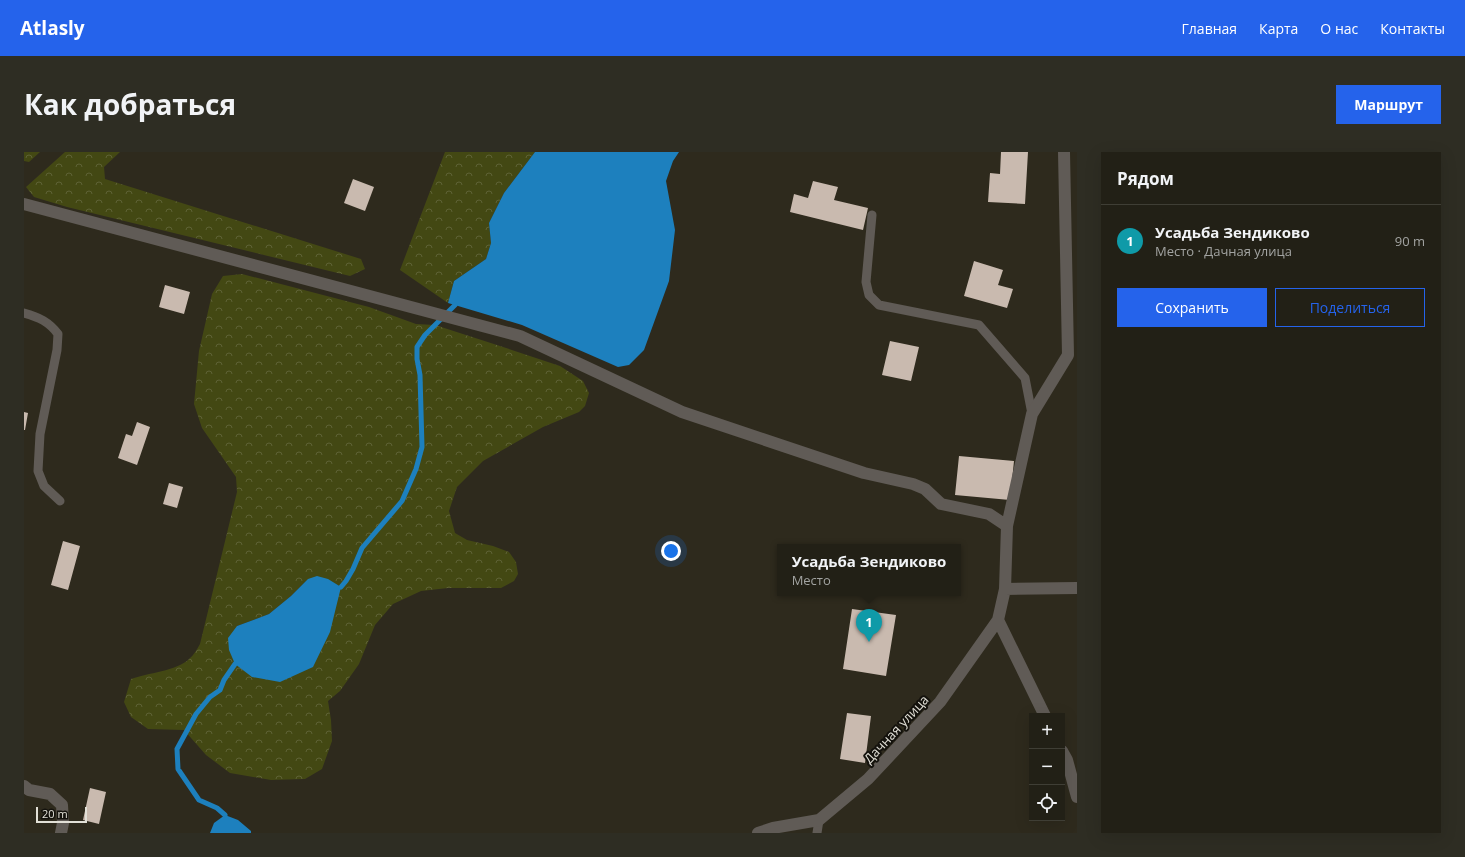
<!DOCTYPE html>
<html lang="ru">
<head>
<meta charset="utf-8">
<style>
	:root { --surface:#222016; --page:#2e2d23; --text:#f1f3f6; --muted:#a2a3a1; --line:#3f3e35; --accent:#2563eb }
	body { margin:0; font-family:"Open Sans",sans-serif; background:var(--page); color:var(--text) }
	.controls { position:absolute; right:12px; bottom:12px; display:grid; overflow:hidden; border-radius:0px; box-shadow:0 4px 16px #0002 }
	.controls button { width:36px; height:36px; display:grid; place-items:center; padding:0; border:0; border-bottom:1px solid var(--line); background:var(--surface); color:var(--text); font:20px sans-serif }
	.scale { position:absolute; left:12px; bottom:10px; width:51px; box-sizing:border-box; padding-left:4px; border:2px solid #e2e0d7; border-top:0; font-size:11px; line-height:14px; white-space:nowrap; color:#e2e0d7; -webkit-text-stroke:3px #14120d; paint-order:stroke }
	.you { position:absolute; left:647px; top:399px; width:14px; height:14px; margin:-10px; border:3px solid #fff; border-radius:50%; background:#1a73e8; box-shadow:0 0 0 6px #1a73e833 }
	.badge { display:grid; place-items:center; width:26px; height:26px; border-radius:50%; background:var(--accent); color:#fff; font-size:13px; font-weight:700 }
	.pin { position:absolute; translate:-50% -33px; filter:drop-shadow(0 1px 2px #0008) }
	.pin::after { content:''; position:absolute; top:21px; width:14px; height:12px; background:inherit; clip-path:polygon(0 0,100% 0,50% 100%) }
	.popup { position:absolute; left:753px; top:392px; width:184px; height:52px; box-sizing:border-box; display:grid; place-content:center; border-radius:0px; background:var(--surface); filter:drop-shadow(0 1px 3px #0005); font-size:13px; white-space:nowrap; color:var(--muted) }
	.popup b { font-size:15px; color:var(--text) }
	.popup::after { content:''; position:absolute; left:50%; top:100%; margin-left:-8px; border:8px solid transparent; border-top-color:var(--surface) }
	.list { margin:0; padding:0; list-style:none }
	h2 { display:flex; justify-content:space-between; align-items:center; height:52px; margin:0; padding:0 16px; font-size:17px }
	h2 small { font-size:13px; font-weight:400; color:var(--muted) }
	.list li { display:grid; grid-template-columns:26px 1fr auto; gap:12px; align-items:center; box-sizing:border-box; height:72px; padding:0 16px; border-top:1px solid var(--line) }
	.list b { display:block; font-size:15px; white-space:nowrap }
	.list p { margin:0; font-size:13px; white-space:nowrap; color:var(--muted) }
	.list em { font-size:13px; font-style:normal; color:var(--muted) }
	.actions { display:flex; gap:8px; padding:12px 16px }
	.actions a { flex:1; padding:9px 0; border:1px solid var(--accent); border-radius:0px; text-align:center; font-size:14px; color:var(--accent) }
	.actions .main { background:var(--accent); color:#fff }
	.icon { flex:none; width:22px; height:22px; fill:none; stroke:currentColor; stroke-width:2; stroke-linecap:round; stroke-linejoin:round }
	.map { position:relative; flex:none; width:1053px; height:681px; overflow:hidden; border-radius:0px }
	header { display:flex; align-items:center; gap:24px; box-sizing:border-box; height:56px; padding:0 20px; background:var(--accent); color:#fff }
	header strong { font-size:19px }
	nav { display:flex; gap:22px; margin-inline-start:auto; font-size:14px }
	.intro { display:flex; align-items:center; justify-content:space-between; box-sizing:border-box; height:96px; padding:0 24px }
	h1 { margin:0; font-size:28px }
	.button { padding:10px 18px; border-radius:0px; background:var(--accent); color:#fff; font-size:14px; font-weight:700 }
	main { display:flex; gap:24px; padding:0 24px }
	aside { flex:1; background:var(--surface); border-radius:0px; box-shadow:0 4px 16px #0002 }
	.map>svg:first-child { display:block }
</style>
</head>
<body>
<header>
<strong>Atlasly</strong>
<nav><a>Главная</a><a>Карта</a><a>О нас</a><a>Контакты</a></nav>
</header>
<div class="intro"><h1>Как добраться</h1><a class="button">Маршрут</a></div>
<main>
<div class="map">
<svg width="1053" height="681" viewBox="0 0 1053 681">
	<defs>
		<pattern id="forest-crowns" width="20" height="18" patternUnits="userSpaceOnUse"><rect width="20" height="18" fill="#434813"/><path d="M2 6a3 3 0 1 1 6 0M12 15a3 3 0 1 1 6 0" fill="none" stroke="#5e6235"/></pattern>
	</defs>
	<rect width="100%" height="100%" fill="#2e2a1d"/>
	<path fill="url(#forest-crowns)" fill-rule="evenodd" d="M0,0H16L5,10L0,9Z
		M41,0H96L80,15L81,27L337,107L341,117L326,124L43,55L10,45L2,35Z
		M421,0H511L480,41L465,71L467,91L462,107L430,129L424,151L376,118Z
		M218,122L345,155L392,172L411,173L476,194L536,214L559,229L565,241L561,254L555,260L519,275L459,309L433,335L425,359L431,381L443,388L469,394L485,400L492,410L494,422L490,429L477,436H424L397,439L369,452L351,473L335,512L316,539L304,549L307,568L308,589L298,617L281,627L247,628L206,621L182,603L160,578L124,577L107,565L100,550L107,527C123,521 153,519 165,507C170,503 173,497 176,492L213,340L212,325L178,276L170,252L175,199L188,142L199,124ZM284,427L211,512L213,474L245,462L267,444Z"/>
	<path fill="#1d80be" d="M511,0H655L649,9L642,29L651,78L645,129L620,198L605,213L594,215L498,173L424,151L430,129L462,107L467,91L465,71L480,41Z
		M293,424L304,427L317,435L306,480L289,515L256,530L228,525L211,512L205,498L204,486L213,474L245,462L267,444L284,427Z
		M201,663L214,668L227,679V681H186L190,671Z"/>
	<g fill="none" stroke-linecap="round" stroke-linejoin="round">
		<path stroke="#1d80be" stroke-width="5" d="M317,435L322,429L329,417L338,396L378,349L392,317L398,295L396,223L393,207V195L401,183L431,153
			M201,663L193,656L175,648L154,617L153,597L172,562L186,545L196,538L200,528L211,512"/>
	</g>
	<path fill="#c9baaf" d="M977,0H1004L1001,52L964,50L966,21L976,22Z
		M329,27L350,35L341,59L320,51Z
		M789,29L814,35L810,48L844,56L839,78L766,60L770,42L784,46Z
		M950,109L979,118L974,133L989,137L983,156L940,144Z
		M141,133L166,140L160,162L135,155Z
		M866,189L895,195L887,229L858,223Z
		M0,260L4,261L1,278H0Z
		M113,270L126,275L113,313L94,306L102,282L108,284Z
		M935,304L990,309L986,348L931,343Z
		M145,331L159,335L153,356L139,352Z
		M39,389L56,394L44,438L27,433Z
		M828,457L872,463L862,524L819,517Z
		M823,561L847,564L841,611L816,607Z
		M66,636L82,640L75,672L59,668Z"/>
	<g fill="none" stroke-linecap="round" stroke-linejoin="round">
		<path stroke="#605b56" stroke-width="9" d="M848,63L842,130L845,143L855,153L955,173L1001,226L1008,262
			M0,161C15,165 25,170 34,182L33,198L16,282L14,319L20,334L36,349
			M793,681L795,668"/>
		<path stroke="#605b56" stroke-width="12" d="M0,52L496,184L658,260L840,321L889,332L901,337L917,352L965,362L983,374L981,437L974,468L916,550L844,627L795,668L749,676L734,681
			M983,374L1008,262L1044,203L1040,0
			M981,437L1053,436
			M974,468L1021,564
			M1038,599L1043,608L1053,645
			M0,634L5,638L26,642L38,653L39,671L37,681"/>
	</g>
	<g text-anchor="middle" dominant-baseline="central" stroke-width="4" stroke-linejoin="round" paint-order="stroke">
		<g font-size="13" fill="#e2e0d7" stroke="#14120d">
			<text transform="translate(872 577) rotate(-47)">Дачная улица</text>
		</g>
	</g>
</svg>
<div class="controls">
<button>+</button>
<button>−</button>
<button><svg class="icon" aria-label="locate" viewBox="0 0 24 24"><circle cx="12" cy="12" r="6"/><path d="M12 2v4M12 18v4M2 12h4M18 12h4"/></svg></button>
</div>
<div class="scale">20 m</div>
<div class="you"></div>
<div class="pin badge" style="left:845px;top:490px;background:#0f9aa8">1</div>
<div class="popup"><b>Усадьба Зендиково</b>Место</div>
</div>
<aside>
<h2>Рядом<small></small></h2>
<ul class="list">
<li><span class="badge" style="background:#0f9aa8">1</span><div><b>Усадьба Зендиково</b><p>Место · Дачная улица</p></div><em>90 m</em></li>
</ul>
<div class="actions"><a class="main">Сохранить</a><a>Поделиться</a></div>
</aside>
</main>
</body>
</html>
